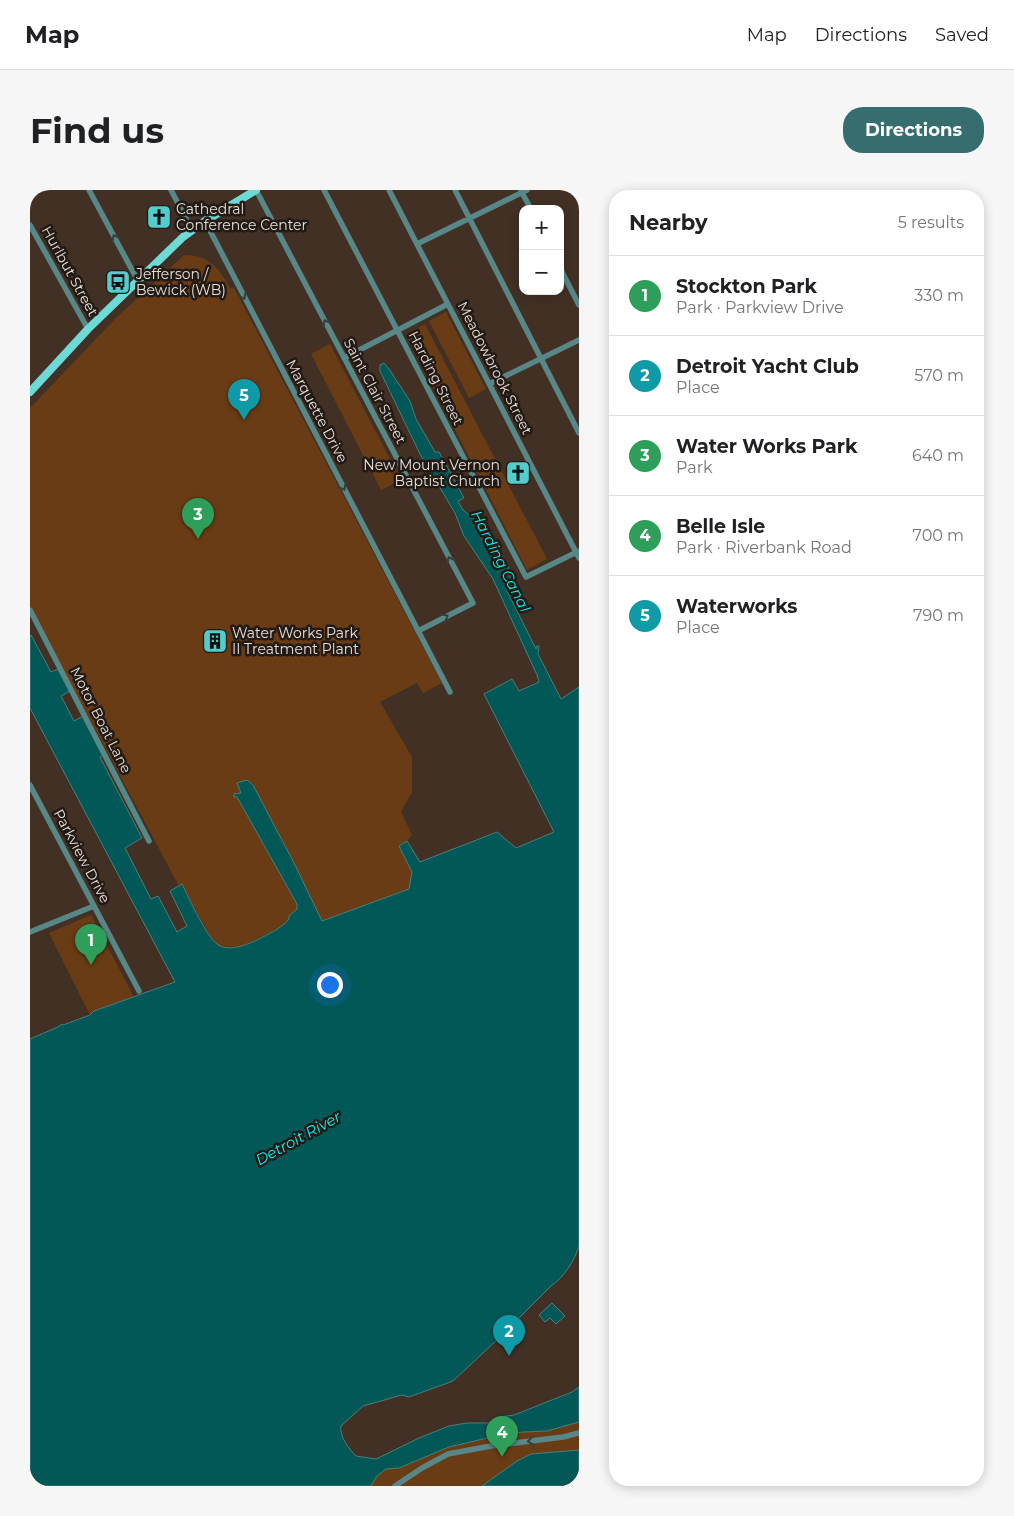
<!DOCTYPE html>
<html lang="en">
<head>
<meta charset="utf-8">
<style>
	:root { --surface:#fff; --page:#f6f6f6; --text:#202124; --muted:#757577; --line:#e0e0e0; --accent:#366e70 }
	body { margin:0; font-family:Montserrat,sans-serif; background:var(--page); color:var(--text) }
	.controls { position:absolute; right:15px; top:15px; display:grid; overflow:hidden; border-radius:10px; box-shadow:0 2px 12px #0003 }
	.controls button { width:45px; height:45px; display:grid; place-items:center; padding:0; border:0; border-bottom:1px solid var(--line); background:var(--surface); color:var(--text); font:25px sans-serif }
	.you { position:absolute; left:299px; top:794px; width:18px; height:18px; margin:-12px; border:4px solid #fff; border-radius:50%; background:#1a73e8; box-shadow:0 0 0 8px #1a73e833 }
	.badge { display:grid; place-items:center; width:32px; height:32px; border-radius:50%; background:var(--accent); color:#fff; font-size:16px; font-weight:700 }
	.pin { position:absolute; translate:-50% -41px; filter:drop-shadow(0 1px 2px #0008) }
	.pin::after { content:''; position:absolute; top:26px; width:18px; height:15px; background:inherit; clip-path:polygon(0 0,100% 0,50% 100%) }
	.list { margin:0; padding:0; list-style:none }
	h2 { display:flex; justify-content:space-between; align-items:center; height:65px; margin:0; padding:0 20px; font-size:21px }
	h2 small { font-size:16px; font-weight:400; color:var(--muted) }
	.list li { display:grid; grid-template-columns:32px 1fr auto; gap:15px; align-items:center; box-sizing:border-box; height:80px; padding:0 20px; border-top:1px solid var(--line) }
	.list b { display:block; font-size:19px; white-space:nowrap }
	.list p { margin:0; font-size:16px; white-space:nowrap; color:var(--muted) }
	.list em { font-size:16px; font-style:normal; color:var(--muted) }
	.map { position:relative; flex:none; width:549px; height:1296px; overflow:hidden; border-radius:20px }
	header { display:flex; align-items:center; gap:30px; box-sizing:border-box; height:70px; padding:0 25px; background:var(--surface); border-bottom:1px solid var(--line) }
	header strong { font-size:24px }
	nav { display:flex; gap:28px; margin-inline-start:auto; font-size:18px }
	.intro { display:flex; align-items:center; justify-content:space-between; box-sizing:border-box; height:120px; padding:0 30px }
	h1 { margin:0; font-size:35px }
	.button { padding:12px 22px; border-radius:20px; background:var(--accent); color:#fff; font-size:18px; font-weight:700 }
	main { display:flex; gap:30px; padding:0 30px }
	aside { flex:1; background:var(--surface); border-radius:20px; box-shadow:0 2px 12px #0003 }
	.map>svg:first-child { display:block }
</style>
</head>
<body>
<header>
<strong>Map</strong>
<nav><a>Map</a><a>Directions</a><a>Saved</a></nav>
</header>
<div class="intro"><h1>Find us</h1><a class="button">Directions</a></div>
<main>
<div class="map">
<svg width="549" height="1296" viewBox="0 0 549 1296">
	<rect width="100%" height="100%" fill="#423024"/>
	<path fill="#6a3c15" d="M154,65C179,65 189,78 201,99L204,98L412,493L393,503L387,493L350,512L382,567V602L371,622L382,645L377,651L369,656L382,682L379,699L292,731L248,644L211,603L207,607L267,714V719L259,726V729L255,735L211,757L188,756L181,748L152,695L149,696L0,417V218L86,128Z
		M416,122L456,199L439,208L399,131Z
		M395,134L517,369L497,380L376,144Z
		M300,154L371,290L351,300L281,164Z
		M61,725L104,807L64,821L60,825L19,743Z
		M549,1232V1296H341L347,1286L356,1279L369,1278L419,1257L470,1245L493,1242L517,1241Z"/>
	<path fill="#025857" stroke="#48807d" d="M354,173L359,179L380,211L386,229L405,262H409L434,308L428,311L432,319L445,330L451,347L464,367L471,364C478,375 485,388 476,399L506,459L507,456H509L508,464L531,509L549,497V1056C544,1072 534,1087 521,1096L469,1148L423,1191L379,1207L372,1205L333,1216L311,1236C309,1246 319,1259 326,1266L346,1269L389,1248L419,1236L437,1233H459L470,1227L484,1225L542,1202L549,1197V1232L517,1241L493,1242L470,1245L419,1257L369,1278L356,1279L347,1286L341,1296H0V849L28,837L32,834L33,835L60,825L64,821L145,792L0,518V446L1,445L21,482L28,479L40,501L31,506L44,531L53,526L74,565L70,567L112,648L95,658L121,709L128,706L147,742L157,736L140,701L152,694C159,708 178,751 190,756C202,761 216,755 227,750C238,744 251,739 259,729V726L267,719V714L207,607H204V604L211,603L207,593L217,590L223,595L264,673L292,731L379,699L382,682L369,656L377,651L390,672L467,642L486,658L524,642L454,504L482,489L489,501L509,492L507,485L463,389L434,346L425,323L390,264L350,181V175Z
		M522,1113L535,1126L526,1134L520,1128L515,1132L509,1125Z
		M549,1260V1296H452L487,1271L501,1264Z"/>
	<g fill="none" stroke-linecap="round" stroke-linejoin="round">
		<path stroke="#578887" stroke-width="5.5" d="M59,0L108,91
			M141,0L162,40
			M226,0L443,413L388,441
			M294,0L496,387L549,361
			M359,0L549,368
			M425,0L549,243
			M491,1L501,19
			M175,31L420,502
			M0,35L58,139
			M387,54L497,0
			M530,78L549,115
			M314,168L418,114
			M459,194L549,150
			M0,420L119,651
			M0,595L109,801
			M0,742L64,716
			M365,1296L392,1278L418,1264L461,1256L533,1247L549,1243"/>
		<path stroke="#6edad8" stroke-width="8" d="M0,202L58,139L153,47L175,31L226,0"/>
	</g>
	<defs><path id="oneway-chevron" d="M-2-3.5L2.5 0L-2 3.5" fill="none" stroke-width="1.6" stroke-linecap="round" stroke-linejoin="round" transform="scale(1.25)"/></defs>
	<g stroke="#35403d">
		<use href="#oneway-chevron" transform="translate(85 48) rotate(-118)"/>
		<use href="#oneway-chevron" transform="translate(213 106) rotate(62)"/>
		<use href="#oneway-chevron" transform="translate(296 133) rotate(-118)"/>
		<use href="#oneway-chevron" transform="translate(313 297) rotate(62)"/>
		<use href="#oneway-chevron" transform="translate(420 370) rotate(-118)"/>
		<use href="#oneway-chevron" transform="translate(415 427) rotate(-31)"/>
		<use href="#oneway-chevron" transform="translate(501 1251) rotate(174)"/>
	</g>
	<defs>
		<symbol id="church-square" viewBox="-11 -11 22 22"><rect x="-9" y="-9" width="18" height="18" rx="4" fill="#52cdcc" stroke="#221a15"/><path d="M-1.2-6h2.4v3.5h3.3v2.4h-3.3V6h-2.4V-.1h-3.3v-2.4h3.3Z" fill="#111"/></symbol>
		<symbol id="bus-square" viewBox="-11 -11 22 22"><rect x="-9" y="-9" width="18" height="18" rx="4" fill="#52cdcc" stroke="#221a15"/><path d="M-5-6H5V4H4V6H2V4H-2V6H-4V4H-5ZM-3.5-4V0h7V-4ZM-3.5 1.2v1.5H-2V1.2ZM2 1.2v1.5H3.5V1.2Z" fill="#111"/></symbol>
		<symbol id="building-square" viewBox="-11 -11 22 22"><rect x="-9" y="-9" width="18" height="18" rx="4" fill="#52cdcc" stroke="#221a15"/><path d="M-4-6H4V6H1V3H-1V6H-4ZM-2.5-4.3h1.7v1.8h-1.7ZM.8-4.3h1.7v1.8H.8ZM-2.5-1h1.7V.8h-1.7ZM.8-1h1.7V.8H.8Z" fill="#111"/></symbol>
	</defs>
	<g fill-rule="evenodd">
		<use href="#church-square" x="115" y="13" width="28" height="28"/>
		<use href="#bus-square" x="74" y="78" width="28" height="28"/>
		<use href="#church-square" x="474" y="269" width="28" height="28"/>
		<use href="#building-square" x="171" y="437" width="28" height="28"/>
	</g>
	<g text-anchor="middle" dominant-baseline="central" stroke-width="5" stroke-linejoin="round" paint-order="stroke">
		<g font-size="14" fill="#eadfd7" stroke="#221a15" text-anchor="start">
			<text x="146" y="19">Cathedral<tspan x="146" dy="16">Conference Center</tspan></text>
			<text x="106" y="84">Jefferson /<tspan x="106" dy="16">Bewick (WB)</tspan></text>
			<text x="470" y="275" text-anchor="end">New Mount Vernon<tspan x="470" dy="16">Baptist Church</tspan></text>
			<text x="202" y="443">Water Works Park<tspan x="202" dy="16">II Treatment Plant</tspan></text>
		</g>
		<g font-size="14" fill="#eadfd7" stroke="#221a15">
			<text transform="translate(40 81) rotate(61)">Hurlbut Street</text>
			<text transform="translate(465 178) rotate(63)">Meadowbrook Street</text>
			<text transform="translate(406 188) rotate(63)">Harding Street</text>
			<text transform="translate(345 201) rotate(62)">Saint Clair Street</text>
			<text transform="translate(287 221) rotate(62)">Marquette Drive</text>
			<text transform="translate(71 530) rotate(63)">Motor Boat Lane</text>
			<text transform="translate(52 666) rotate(62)">Parkview Drive</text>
		</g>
		<g font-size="15" font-style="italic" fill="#03f0ef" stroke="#221a15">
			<text transform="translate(471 371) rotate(63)">Harding Canal</text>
			<text transform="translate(268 948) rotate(-29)">Detroit River</text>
		</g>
	</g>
</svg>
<div class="controls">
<button>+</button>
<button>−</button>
</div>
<div class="you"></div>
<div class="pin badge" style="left:61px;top:775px;background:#2e9e5b">1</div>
<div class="pin badge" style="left:479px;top:1166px;background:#0f9aa8">2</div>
<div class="pin badge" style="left:168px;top:349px;background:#2e9e5b">3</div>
<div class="pin badge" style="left:472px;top:1267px;background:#2e9e5b">4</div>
<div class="pin badge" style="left:214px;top:230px;background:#0f9aa8">5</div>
</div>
<aside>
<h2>Nearby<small>5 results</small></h2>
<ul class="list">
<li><span class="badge" style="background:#2e9e5b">1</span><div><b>Stockton Park</b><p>Park · Parkview Drive</p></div><em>330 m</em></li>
<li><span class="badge" style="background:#0f9aa8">2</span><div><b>Detroit Yacht Club</b><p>Place</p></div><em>570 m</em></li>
<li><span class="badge" style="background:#2e9e5b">3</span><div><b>Water Works Park</b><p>Park</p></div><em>640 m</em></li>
<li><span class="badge" style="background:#2e9e5b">4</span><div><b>Belle Isle</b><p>Park · Riverbank Road</p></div><em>700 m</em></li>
<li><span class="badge" style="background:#0f9aa8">5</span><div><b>Waterworks</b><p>Place</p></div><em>790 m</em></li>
</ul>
</aside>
</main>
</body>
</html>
